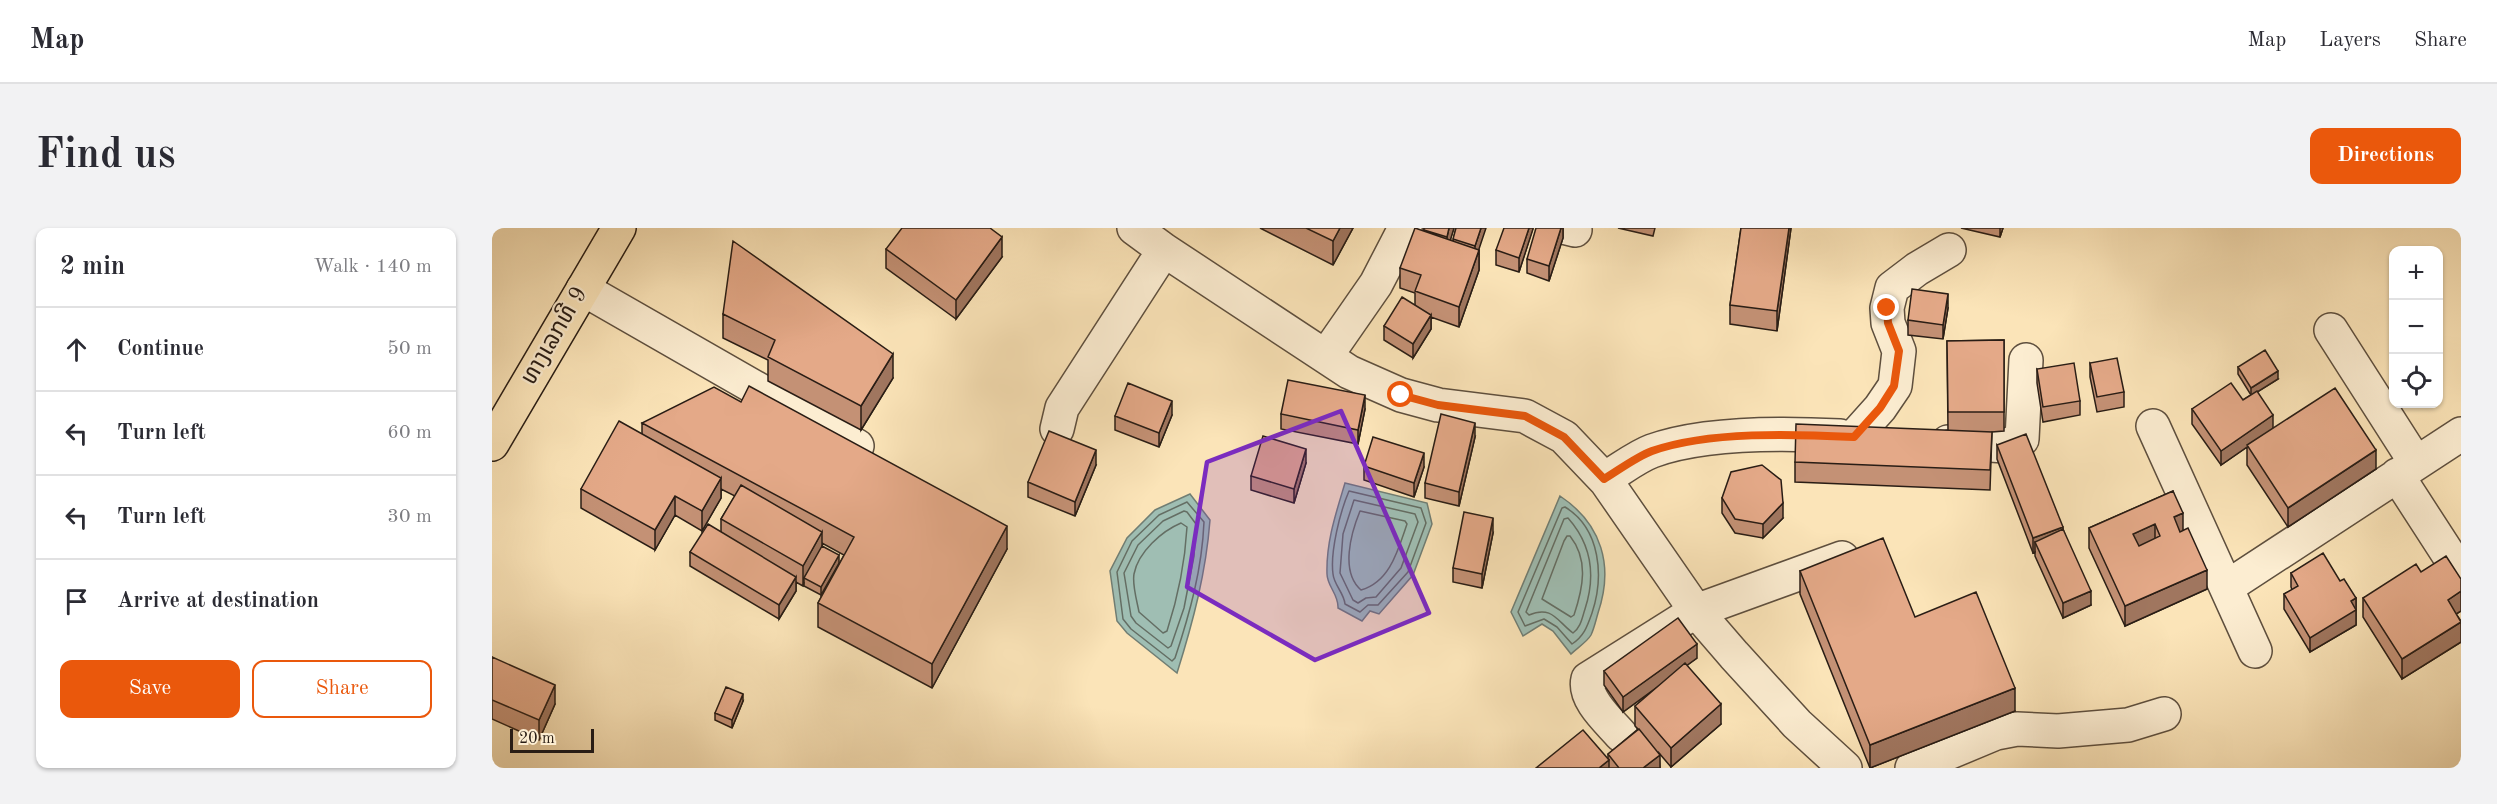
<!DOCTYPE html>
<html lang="en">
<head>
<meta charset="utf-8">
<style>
	:root { --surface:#fff; --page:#f2f2f3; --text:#2b2b33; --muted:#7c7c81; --line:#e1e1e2; --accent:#ea580c }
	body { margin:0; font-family:"Old Standard TT","Noto Sans Lao",serif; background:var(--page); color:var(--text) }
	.controls { position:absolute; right:18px; top:18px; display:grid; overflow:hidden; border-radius:12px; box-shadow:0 2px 4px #0004 }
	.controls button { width:54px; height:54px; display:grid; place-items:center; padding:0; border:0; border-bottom:2px solid var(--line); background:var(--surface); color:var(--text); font:30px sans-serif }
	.scale { position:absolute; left:18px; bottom:15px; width:84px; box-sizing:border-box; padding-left:6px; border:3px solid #291d15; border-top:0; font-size:16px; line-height:21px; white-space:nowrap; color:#291d15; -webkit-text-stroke:4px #fcedd1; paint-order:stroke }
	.stop { position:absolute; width:18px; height:18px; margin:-14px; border:4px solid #ea580c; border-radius:50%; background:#fff }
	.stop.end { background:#ea580c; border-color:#fff; box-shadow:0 2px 6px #0008 }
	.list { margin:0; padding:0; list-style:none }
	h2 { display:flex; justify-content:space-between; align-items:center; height:78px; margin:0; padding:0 24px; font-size:26px }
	h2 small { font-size:20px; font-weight:400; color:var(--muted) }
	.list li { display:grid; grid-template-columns:39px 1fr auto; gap:18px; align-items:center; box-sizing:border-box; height:84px; padding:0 24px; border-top:2px solid var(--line) }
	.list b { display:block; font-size:22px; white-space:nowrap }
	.list em { font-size:20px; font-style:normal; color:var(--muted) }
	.actions { display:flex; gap:12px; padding:18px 24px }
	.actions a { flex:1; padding:14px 0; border:2px solid var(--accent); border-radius:12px; text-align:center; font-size:21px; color:var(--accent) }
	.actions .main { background:var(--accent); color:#fff }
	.icon { flex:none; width:33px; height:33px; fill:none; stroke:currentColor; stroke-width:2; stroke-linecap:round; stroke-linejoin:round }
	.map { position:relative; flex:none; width:1969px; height:540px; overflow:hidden; border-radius:12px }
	header { display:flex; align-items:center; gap:36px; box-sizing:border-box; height:84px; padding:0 30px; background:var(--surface); border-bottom:2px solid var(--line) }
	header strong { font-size:28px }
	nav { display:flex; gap:33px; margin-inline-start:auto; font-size:21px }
	.intro { display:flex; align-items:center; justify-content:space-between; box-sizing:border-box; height:144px; padding:0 36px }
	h1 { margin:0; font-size:42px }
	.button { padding:15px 27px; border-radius:12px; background:var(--accent); color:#fff; font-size:21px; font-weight:700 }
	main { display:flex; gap:36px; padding:0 36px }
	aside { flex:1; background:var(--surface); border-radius:12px; box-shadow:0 2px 4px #0004 }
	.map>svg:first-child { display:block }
</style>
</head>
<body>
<header>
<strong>Map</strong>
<nav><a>Map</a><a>Layers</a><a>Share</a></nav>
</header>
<div class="intro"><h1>Find us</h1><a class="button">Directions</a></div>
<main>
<aside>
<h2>2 min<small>Walk · 140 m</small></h2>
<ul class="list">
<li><svg class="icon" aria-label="ahead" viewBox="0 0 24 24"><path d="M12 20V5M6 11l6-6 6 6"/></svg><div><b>Continue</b></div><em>50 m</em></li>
<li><svg class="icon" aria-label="left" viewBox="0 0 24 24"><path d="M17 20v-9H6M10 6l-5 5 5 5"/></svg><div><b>Turn left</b></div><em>60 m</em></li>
<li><svg class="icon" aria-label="left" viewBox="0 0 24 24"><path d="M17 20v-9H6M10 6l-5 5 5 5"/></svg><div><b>Turn left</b></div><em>30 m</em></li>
<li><svg class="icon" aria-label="arrive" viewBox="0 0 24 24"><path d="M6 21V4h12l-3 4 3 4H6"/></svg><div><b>Arrive at destination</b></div></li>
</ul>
<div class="actions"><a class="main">Save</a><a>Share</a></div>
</aside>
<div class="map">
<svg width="1969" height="540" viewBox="0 0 1969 540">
	<rect width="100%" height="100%" fill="#fbe4b8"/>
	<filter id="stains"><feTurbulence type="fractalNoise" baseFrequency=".00333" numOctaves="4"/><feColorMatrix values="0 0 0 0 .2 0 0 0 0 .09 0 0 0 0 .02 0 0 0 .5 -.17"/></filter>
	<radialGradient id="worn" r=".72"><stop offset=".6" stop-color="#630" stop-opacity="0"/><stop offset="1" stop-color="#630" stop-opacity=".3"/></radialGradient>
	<path fill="#9fbeb3" stroke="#707e74" stroke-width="1.5" d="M853,255L935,275L940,296L921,347L887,386L878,383L870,393L846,380C847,367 835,358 835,346C834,314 844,285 853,255Z
		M698,266L718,292C714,345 701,394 685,445L635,405L625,393L618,343L635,310L663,282Z
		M1068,268C1110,296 1122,338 1106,385C1104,392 1102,401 1099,407C1095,414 1085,420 1079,426L1061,403L1050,396L1031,408L1019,384Z"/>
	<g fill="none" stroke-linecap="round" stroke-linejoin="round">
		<path stroke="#646e64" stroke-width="1.5" d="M857,263L929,280L934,295L916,344L886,377H876L868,384L853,376C852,365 842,357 841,346C838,324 848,284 857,263Z
			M862,272L923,286L926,294L909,340L884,369L874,370L866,375L861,372L848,345L851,306Z
			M695,274L712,294C710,341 698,385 683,430L680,433L639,401L631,391L625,344L640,313L667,287Z
			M1073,279C1109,301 1112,349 1100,385C1095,399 1092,408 1080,416L1065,399L1052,391L1033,398L1026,384L1070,280Z
			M692,283L695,284L704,296L702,328L692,380L679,418L676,420L644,395L639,388L632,345L646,317L671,293Z
			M868,283L913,293L915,296C906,322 898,354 869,362C848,344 859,305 868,283Z
			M1076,290C1100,317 1104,347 1093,381C1090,390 1089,399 1081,405C1065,393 1060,377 1037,387L1034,384L1072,291Z
			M689,295L695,299C693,335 686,369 675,403L671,405L647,384C645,373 640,357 642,346C646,324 670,303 689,295Z
			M1078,308C1097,332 1091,360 1082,387L1079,389L1050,371L1072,313L1075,308Z"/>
		<defs>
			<path id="minor" d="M642,0L672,22L857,144L909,167L946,177L1033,188L1072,209L1114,253L1204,383L1242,427L1305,496L1353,540
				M1075,0L1083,2
				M91,61L365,218
				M1839,102L1924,235
				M834,128L884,56L913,0
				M1661,198L1763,423
				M565,201L570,180L672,22
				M1362,209L1388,180L1403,158L1407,123L1396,95L1395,80L1400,60L1425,41L1457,22
				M1456,214L1513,218L1530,211L1534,132
				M1905,247L1969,346
				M1112,251C1128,242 1144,229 1160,223C1212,204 1292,205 1348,208
				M1735,359L1969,206
				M1129,507C1117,493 1091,471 1096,451L1204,383L1350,330
				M1420,540L1504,505L1525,501L1566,503L1636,497L1672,486"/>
			<path id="major" d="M0,216L127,0"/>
		</defs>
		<use href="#minor" stroke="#5e4f3e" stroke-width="36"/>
		<use href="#major" stroke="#291d15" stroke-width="36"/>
		<use href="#minor" stroke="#fcedd1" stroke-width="33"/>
		<use href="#major" stroke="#fbe4b8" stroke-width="33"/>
	</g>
	<path fill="#c49175" stroke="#291d15" stroke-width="1.5" d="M768,0H861L841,37Z
		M932,0H962L958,12L961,13L964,0L987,22V42L967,99L939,89V101L921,130L892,112V98L923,77V65L908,60V40L932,3Z
		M1041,0L1027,44L1004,37V22Z
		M1071,0V10L1057,53L1035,45V31Z
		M1126,0H1163L1161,8Z
		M1249,0H1299L1285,103L1238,96V77Z
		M1469,0H1511L1508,9Z
		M394,21L510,29L464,91L394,40Z
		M1456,80L1451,111L1416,107V92Z
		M231,86L401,150L369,202L276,153V132L231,110Z
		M1512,112V203L1500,204L1498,262L1303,254V234L1456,202L1455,113Z
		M1598,135L1632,164V179L1605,184L1598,149Z
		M1746,139L1786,151L1765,164L1781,201L1884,241L1796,299L1755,237V219L1729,237L1700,196V181L1751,172L1759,167L1746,146Z
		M1545,141L1588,173V187L1551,194L1545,155Z
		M873,181L866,216L789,201V186Z
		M680,187L667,219L623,202V188Z
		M150,195L515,321L440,460L326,399V375L352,327L330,315V318L347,335L329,367L312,358V354L311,358L304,354V363L287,391L198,338V324L229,304V291L243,268L229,261V270L210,303L183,287L163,322L89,280V261L150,206Z
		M983,209L967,278L933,270V255Z
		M1505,217L1571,301L1599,377L1571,390L1543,328V324L1541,325L1505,231Z
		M814,235L802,275L759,262V248Z
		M604,237L583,288L536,269V254Z
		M872,238L932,239L922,269L872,252Z
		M1681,263L1691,303L1715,361L1633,398L1597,320V300Z
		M1230,270L1291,290L1271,310L1243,305L1230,285Z
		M1001,305L990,360L961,354V340Z
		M1308,343L1423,389L1523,483L1378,540L1308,366Z
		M1929,344L1969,351V383L1964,386L1969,393V414L1910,451L1871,389V370Z
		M1799,345L1848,353L1864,370V397L1818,424L1792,381V366L1800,362L1799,359Z
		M0,429L63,476L47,512L0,491Z
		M1205,430L1195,437L1229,496L1179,539L1167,525L1168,540H1044L1116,531V526L1146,501L1143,498V478L1171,455L1131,484L1112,457V443Z
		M251,473L240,500L223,492V485Z"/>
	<path fill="#a0765f" stroke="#291d15" stroke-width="1.5" d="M848,0H861L841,37V13Z
		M957,0H962L955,23V9Z
		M989,0H994L983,33V18Z
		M1037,0H1041V1L1027,44V30Z
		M1069,0H1071V10L1057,53V38Z
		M1297,0H1299L1285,103V83Z
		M1508,0H1511L1508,9Z
		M510,9V29L464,91V72Z
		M987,22V42L967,99V79Z
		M1456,66V80L1451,111V97Z
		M939,87V101L921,130V116Z
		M401,126V150L369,202V178Z
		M1786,143V151L1759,168V160Z
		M873,167V181L866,216V202Z
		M680,173V187L667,219V205Z
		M1781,187V201L1729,237V223Z
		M983,195V209L967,278V264Z
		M814,221V235L802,275V261Z
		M604,222V237L583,288V274Z
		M1884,222V241L1796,299V280Z
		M932,225V239L922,269V255Z
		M229,250V270L210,303V283Z
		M183,268V287L163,322V302Z
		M1291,275V290L1271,310V296Z
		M1691,285V304L1682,309V289Z
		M1001,290V305L990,360V346Z
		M1663,296V316L1641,326V306Z
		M515,298V321L440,460V436Z
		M1571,299V313L1543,314V324L1541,325V310Z
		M330,304V324L312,350V354L311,358V338Z
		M347,327V335L329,367V359Z
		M1715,342V361L1633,398V378Z
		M304,349V363L287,391V377Z
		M1599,363V377L1571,390V375Z
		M1969,363V383L1956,391V372Z
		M1864,370V397L1818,424V410L1859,373Z
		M1969,394V414L1910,451V431Z
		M1205,416V430L1131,484V469Z
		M63,457V476L47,512V492Z
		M1523,460V483L1378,540V517Z
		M251,466V473L240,500V492Z
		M1229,476V496L1179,539V520Z
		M1168,527V540H1151Z
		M1117,532V540H1107Z"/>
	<path fill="#e4a988" stroke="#291d15" stroke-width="1.5" fill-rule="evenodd" d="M410,0H498L510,9L464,72L394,21Z
		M814,0H848L841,13Z
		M923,0L987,22L967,79L923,63L929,47L908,40Z
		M932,0H957L955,9L932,2Z
		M964,0H989L983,18L961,11Z
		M1012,0H1037L1027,30L1004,22Z
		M1044,0H1069L1057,38L1035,31Z
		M1249,0H1297L1285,83L1238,77Z
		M241,13L401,126L369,178L276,129L283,112L231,86Z
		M1420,61L1456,66L1451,97L1416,92Z
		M910,69L939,87L921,116L892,98Z
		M1512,112V184H1456L1455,113Z
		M1773,122L1786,143L1759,160L1746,139Z
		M1625,130L1632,164L1605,169L1598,135Z
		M1582,135L1588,173L1551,179L1545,141Z
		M796,152L873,167L866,202L789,186Z
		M636,155L680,173L667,205L623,188Z
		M1739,155L1751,172L1765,163L1781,187L1729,223L1700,181Z
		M257,158L515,298L440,436L326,375L362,309L150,195L222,159L249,174Z
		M1843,160L1884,222L1796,280L1755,217Z
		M949,186L983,195L967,264L933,255Z
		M127,193L229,250L210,283L183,268L163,302L89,261Z
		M1304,196L1500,204L1498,242L1303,234Z
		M557,203L604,222L583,274L536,254Z
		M1534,206L1571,299L1541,310L1505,217Z
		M771,208L814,221L802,261L759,248Z
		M881,209L932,225L922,255L872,238Z
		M1270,237L1289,252L1291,275L1271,296L1243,291L1230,270L1239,244Z
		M249,257L330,304L311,338L229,291Z
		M1681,263L1691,285L1682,289L1688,304L1696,300L1715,342L1633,378L1597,300ZM1663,296L1668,308L1647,318L1641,306Z
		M972,284L1001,290L990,346L961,340Z
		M216,296L304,349L287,377L198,324Z
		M1571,301L1599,363L1571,375L1543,314Z
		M1391,310L1423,389L1484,364L1523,460L1378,517L1308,343Z
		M330,318L347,327L329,359L312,350Z
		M1831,325L1848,353L1852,351L1864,370L1859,373L1864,382L1818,410L1792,366L1806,358L1799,345Z
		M1954,328L1969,351V363L1956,372L1969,394L1910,431L1871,370L1924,336L1929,344Z
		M1186,390L1205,416L1131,469L1112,443Z
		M0,429L63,457L47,492L0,472Z
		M1193,435L1229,476L1179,520L1143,478Z
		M234,459L251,466L240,492L223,485Z
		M1147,501L1168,527L1151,540H1127L1116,526Z
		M1091,502L1117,532L1107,540H1044Z"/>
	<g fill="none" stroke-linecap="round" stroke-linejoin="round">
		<path stroke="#ea580c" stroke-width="8" d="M909,167L946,177L1033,188L1072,209L1112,251C1127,242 1144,229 1160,223C1217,203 1302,206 1362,209L1388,180L1402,158L1407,123L1396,95L1395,80"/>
	</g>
	<path fill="#7b2cbf" fill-opacity="0.2" stroke="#7b2cbf" stroke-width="4.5" stroke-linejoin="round" d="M849,183L937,385L823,432L695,359L715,234Z"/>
	<g text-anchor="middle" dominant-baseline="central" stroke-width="4.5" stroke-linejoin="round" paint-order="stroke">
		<g font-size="24" fill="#291d15" stroke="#fcedd1">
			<text transform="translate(63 108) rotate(-60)">ທາງເລກທີ 9</text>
		</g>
	</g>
	<rect width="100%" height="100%" filter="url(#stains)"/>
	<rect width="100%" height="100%" fill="url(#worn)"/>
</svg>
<div class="controls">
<button>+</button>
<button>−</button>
<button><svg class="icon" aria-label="locate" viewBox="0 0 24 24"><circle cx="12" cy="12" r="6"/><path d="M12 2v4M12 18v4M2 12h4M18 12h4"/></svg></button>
</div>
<div class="scale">20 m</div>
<div class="stop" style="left:909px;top:167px"></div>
<div class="stop end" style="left:1395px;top:80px"></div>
</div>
</main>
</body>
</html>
